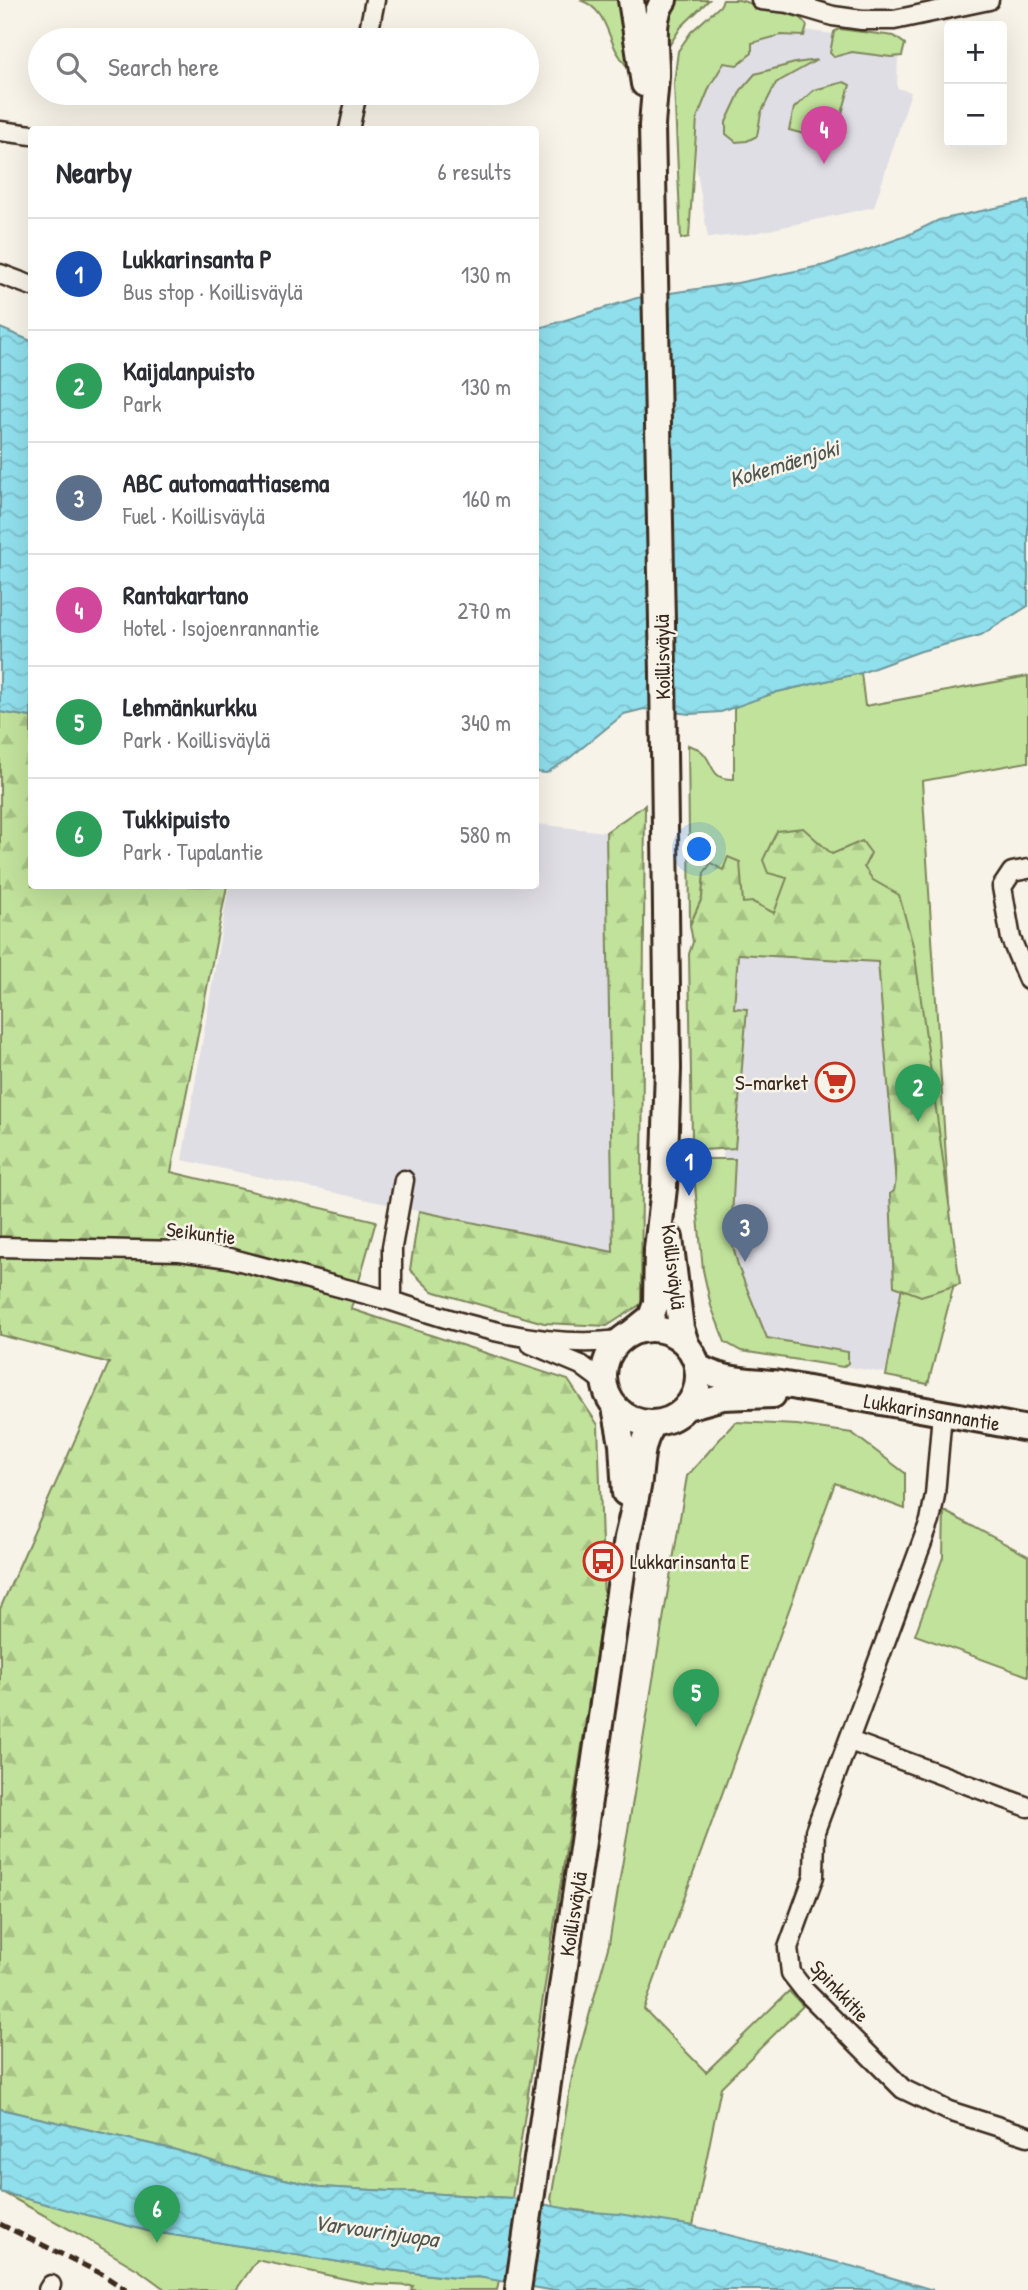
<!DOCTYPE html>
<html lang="en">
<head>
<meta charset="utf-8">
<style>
	:root { --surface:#fff; --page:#f2f2f3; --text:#2b2b33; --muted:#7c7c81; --line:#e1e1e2; --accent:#0b8043 }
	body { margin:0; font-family:"Patrick Hand",sans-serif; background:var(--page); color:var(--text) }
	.controls { position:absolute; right:21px; top:21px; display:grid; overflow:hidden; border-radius:7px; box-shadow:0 7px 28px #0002 }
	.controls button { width:63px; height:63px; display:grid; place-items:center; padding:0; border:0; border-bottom:2px solid var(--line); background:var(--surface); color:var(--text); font:35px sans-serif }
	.you { position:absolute; left:700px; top:850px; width:24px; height:24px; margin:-18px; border:5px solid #fff; border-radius:50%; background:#1a73e8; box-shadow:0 0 0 10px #1a73e833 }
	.badge { display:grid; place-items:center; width:46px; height:46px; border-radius:50%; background:var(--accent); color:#fff; font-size:23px; font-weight:700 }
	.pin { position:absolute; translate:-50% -58px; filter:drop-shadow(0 2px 4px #0008) }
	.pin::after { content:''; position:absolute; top:37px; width:24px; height:21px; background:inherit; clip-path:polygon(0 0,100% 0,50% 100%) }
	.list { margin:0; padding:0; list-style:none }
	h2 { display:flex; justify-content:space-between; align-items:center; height:91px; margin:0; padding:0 28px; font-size:30px }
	h2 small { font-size:23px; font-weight:400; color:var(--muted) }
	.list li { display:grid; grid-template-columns:46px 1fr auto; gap:21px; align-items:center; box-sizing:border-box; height:112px; padding:0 28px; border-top:2px solid var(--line) }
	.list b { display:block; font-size:26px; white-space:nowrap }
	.list p { margin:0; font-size:23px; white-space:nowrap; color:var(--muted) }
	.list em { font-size:23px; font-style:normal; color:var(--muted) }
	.icon { flex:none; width:38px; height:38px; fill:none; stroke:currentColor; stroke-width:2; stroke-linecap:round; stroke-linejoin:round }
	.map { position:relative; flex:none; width:1028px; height:2290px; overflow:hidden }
	.search { position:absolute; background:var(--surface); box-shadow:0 7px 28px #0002; left:28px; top:28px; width:511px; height:77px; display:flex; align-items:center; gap:18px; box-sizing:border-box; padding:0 24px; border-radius:38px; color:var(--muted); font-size:26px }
	.panel { position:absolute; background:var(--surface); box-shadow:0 7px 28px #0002; left:28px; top:126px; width:511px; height:763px; border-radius:7px }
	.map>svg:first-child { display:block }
</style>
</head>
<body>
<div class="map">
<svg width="1028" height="2290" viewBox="0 0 1028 2290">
	<defs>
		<pattern id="forest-firs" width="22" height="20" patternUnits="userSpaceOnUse" patternTransform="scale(1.75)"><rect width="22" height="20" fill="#c1e29b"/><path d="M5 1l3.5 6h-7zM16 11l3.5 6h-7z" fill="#a7c285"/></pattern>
		<pattern id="water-waves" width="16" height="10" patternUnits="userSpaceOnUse" patternTransform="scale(1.75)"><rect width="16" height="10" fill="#90dfed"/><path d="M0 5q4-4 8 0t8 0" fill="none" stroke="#7dc0cb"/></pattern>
	</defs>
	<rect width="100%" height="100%" fill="#f7f3e8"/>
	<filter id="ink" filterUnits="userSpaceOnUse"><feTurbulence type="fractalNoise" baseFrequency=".0143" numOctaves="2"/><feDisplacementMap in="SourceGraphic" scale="14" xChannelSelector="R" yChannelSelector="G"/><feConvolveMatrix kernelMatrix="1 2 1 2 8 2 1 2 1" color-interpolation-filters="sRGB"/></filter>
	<g filter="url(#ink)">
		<path fill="#e0dee5" d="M783,27L890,42L898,55L897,88L911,92L874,207L750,234L708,238L696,166L698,71Z
			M536,824L606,832L613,1253L182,1160L229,886H536Z
			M737,952L882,960L902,1286L885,1373L755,1351L716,1260Z"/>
		<path fill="#c1e29b" stroke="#7e865c" stroke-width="2" d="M580,0H620L633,75C627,67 621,59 616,50C606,31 605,9 580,0Z
			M674,0H709L681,27L662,57L663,17Z
			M723,0H739L801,18L807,26L804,36L781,35L752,43V53L737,65L724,63L710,86L697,118L689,237L681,239L674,83L678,51L691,32L720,6Z
			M839,29L894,36L905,44L902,56L891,57L852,52L834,57L830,53L834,32Z
			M817,60L776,83L761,113L757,136L747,141L736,142L726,134V122L741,90L755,74L795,63Z
			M844,82L850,85L834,142L789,130L794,108L814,90Z
			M861,673L865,706L1028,676V762L922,781L954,1284L928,1384L886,1376L902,1286L882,961L737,952L728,858L723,871L704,873L702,898L690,925L688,745C692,747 696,747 700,750C715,761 708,780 734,779V707L777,692Z
			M698,1159H735L731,1239L739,1269L767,1338L848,1352V1363L843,1367L741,1351L725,1342L711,1306L703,1270L693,1164Z
			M735,1422L797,1425L852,1433L905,1473V1509L835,1483L644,2009L706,2072L789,1991L803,2006L721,2087L693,2226L554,2207L551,2199L572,2077L609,1944L687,1476Z
			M944,1511L1028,1556V1676L915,1635L943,1557Z
			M2,2192L148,2231L389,2270L456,2278L478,2277L499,2280L497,2290H411L413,2286L369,2284L257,2260L236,2290H166L140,2271L80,2235Z"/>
		<path fill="url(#forest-firs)" stroke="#7e865c" stroke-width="2" d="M0,712L31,717L32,886H227L171,1172L376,1221L351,1309L568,1380L598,1425L604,1603L512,2198L320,2187L231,2167L176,2150L0,2109V1609L109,1363L0,1335Z
			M645,805L641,1304L607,1326L544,1323L432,1291L410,1270L419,1211L613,1252L606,832Z
			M803,828L832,854L862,841L871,853L864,867L873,880L899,895L914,949L960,1284L921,1296L894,1286L890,1194L894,1191L896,1180L878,962L738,954L734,1008L747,1009L735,1148L703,1150L696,1147L692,1138L689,954L693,942L690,925L702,898L704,873L711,863L723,870L728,857L740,862L743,903L753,902L774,913L787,878L768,873L763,860L777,831Z"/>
		<path fill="url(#water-waves)" stroke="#6e979a" stroke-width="2" d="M1028,201V606L981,635L921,651L861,673L777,692L721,712L690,714L644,709L624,714L567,760L546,773L536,772V329L637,298L737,283L825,265L906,236L939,220Z
			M0,328L31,341V717L0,712Z
			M0,2109L176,2150L231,2167L320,2187L512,2198L578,2211L619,2214L693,2226L859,2268L933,2290H549L478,2277L456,2278L389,2270L148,2231L0,2192Z"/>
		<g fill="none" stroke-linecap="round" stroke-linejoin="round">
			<defs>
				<path id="street" d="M761,0L789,3L833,16L862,20H894L989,0
					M367,40L375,0
					M349,130L357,93
					M0,131L32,135
					M0,274L32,286
					M1028,869L1012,872L1002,887L1011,939L1028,980
					M404,1180L392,1247V1301C464,1325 544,1350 620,1340
					M0,1247L180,1251L229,1258L392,1301
					M531,1344L581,1365L604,1382
					M942,1413L935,1495L930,1521L815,1831L814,1876L788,1948L791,1973L805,1991L903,2089L949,2111L1028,2136
					M850,1741L1028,1807
					M48,2290L51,2285"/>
				<path id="secondary" d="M631,0L644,84
					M670,1238L681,1328L687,1346
					M604 1376a47 47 0 1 1 94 0a47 47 0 1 1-94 0Z
					M631,1333L651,1317L656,1303L657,1249L664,1188L668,1069L663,672L652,126C653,109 655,93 656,76C657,53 649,20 664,0
					M697,1366C722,1382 752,1380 780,1384C863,1399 945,1413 1028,1429
					M615,1407L622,1444L625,1493
					M687,1407L723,1397L773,1395
					M518,2290L627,1538C631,1521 635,1504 638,1487C642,1464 639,1442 655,1423"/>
			</defs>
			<use href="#street" stroke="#3b2a1e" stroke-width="23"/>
			<use href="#secondary" stroke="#3b2a1e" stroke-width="30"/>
			<use href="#street" stroke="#f7f3e8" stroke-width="18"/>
			<use href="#secondary" stroke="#f7f3e8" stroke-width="24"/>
			<path stroke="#3b2a1e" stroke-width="5" stroke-dasharray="10 5" stroke-linecap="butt" d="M0,2224L102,2274L126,2290"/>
		</g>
	</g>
	<defs>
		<symbol id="supermarket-ring" viewBox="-11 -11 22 22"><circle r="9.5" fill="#f7f3e8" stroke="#c8321e" stroke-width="1.5"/><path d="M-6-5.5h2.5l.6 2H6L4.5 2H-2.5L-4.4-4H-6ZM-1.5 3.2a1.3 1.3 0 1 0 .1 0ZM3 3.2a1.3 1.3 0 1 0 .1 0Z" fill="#c8321e"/></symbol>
		<symbol id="bus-ring" viewBox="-11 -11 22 22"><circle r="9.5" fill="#f7f3e8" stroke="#c8321e" stroke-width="1.5"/><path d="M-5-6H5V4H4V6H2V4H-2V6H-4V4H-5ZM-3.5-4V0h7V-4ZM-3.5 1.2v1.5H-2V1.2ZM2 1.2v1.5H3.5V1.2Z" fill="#c8321e"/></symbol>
	</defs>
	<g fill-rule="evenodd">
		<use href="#supermarket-ring" x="813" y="1060" width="44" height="44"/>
		<use href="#bus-ring" x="581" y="1539" width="44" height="44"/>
	</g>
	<g text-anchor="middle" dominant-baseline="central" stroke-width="5" stroke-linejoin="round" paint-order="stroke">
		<g font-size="21" fill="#3b2a1e" stroke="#f7f3e8">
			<text transform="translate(662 657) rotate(-91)">Koillisväylä</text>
			<text transform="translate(201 1233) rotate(7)">Seikuntie</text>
			<text transform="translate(674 1267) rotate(83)">Koillisväylä</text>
			<text transform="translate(932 1412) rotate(10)">Lukkarinsannantie</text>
			<text transform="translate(573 1914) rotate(-81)">Koillisväylä</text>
			<text transform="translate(840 1991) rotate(47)">Spinkkitie</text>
		</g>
		<g font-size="21" fill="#3b2a1e" stroke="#f7f3e8" text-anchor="end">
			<text x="808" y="1082">S-market</text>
			<text x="630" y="1561" text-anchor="start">Lukkarinsanta E</text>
		</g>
		<g font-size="23" font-style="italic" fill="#505752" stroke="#f7f3e8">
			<text transform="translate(784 463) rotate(-17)">Kokemäenjoki</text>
			<text transform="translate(376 2230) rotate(8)">Varvourinjuopa</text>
		</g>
	</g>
</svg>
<div class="controls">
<button>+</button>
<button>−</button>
</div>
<div class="you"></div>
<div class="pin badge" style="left:689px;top:1196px;background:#1a4fb4">1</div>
<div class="pin badge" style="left:918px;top:1122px;background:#2e9e5b">2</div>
<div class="pin badge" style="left:745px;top:1262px;background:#5c6f8a">3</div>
<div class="pin badge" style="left:824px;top:164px;background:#d1479c">4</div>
<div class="pin badge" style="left:696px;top:1727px;background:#2e9e5b">5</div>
<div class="pin badge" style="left:157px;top:2243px;background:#2e9e5b">6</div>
<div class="search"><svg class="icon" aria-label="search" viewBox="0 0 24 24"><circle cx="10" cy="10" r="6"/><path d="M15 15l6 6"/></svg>Search here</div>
<section class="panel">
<h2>Nearby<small>6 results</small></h2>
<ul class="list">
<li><span class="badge" style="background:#1a4fb4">1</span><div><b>Lukkarinsanta P</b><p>Bus stop · Koillisväylä</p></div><em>130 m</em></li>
<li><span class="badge" style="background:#2e9e5b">2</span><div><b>Kaijalanpuisto</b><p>Park</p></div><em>130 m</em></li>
<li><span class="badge" style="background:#5c6f8a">3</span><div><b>ABC automaattiasema</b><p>Fuel · Koillisväylä</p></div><em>160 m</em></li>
<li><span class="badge" style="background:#d1479c">4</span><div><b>Rantakartano</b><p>Hotel · Isojoenrannantie</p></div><em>270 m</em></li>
<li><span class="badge" style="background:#2e9e5b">5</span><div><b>Lehmänkurkku</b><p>Park · Koillisväylä</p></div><em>340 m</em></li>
<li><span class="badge" style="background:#2e9e5b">6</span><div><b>Tukkipuisto</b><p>Park · Tupalantie</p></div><em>580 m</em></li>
</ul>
</section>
</div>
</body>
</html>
